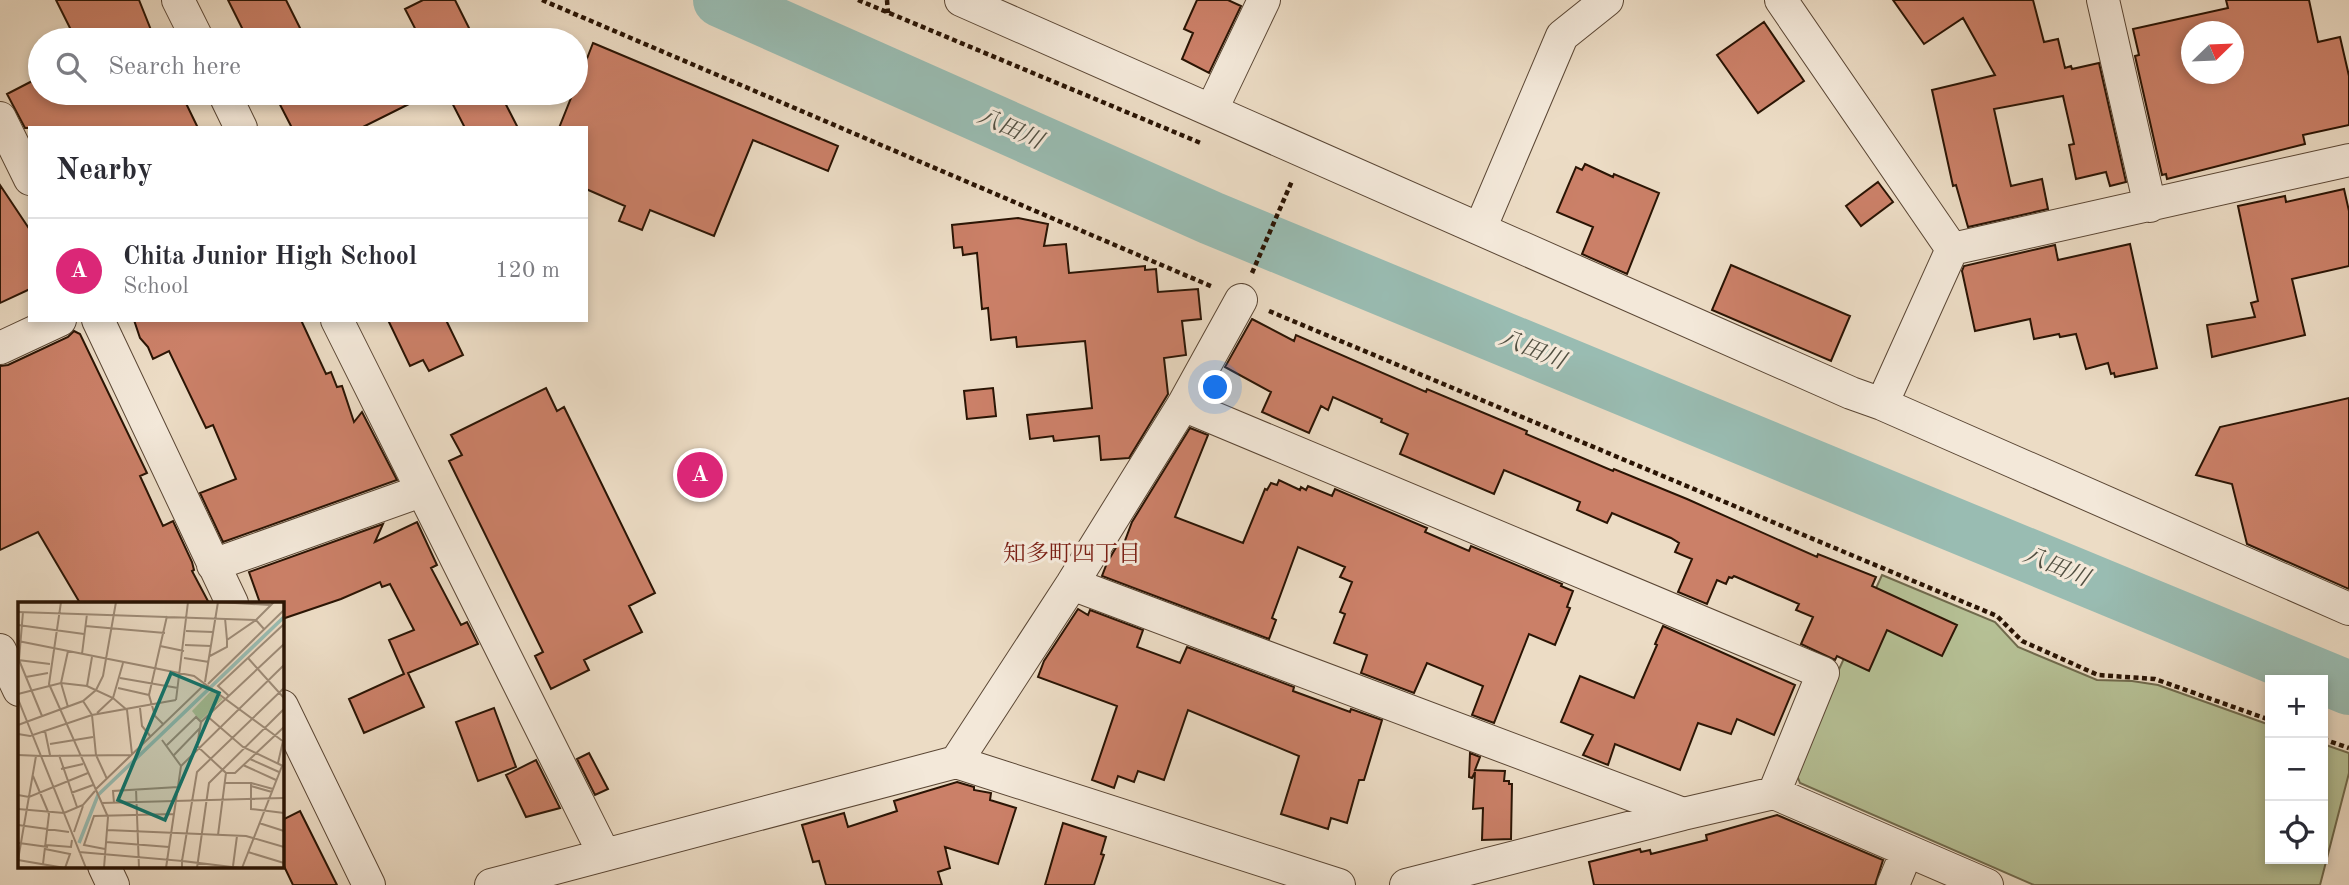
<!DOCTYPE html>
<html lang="en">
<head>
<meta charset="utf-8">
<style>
	:root { --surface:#fff; --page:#f2f2f3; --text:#2b2b33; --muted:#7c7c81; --line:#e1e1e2; --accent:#db2777 }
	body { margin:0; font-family:"Old Standard TT","Noto Serif JP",serif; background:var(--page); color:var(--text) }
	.controls { position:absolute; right:21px; bottom:21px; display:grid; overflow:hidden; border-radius:0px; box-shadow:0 4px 10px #0003 }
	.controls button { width:63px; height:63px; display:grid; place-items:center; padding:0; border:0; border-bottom:2px solid var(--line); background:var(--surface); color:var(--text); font:35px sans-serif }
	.compass { position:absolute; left:2181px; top:21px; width:63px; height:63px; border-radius:50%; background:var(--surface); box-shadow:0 4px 10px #0003; rotate:67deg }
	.you { position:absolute; left:1216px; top:388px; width:24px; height:24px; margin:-18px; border:5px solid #fff; border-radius:50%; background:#1a73e8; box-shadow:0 0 0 10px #1a73e833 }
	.badge { display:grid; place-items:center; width:46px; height:46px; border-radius:50%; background:var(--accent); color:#fff; font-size:23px; font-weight:700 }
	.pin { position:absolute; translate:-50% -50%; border:4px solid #fff; box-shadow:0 2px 7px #0006 }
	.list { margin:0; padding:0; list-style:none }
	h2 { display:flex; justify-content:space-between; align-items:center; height:91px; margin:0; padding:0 28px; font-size:30px }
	h2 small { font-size:23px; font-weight:400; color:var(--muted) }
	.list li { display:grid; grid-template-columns:46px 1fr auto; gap:21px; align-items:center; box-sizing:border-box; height:105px; padding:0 28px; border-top:2px solid var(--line) }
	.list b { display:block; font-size:26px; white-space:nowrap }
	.list p { margin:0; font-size:23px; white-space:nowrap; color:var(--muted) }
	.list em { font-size:23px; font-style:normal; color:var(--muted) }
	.icon { flex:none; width:38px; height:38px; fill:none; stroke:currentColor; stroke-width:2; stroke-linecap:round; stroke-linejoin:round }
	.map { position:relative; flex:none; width:2349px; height:885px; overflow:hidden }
	.search { position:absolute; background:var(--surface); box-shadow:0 4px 10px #0003; left:28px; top:28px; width:560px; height:77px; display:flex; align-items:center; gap:18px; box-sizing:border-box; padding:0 24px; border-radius:38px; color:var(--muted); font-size:26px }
	.panel { position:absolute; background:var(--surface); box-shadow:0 4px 10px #0003; left:28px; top:126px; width:560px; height:196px; border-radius:0px }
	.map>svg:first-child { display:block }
</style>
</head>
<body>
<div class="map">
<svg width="2349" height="885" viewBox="0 0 2349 885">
	<rect width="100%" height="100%" fill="#ecdcc5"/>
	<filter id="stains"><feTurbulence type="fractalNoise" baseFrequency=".00286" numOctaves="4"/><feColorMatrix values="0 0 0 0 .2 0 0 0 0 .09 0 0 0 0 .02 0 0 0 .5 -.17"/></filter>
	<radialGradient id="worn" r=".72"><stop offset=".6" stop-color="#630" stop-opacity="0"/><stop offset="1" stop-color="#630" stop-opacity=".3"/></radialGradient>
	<path fill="#b6c196" stroke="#706a4d" stroke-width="2" d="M1882,575L1995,622L2018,647L2097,680L2132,681L2158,685L2270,725V859H2323V744L2349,753V773L2320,885H2034L1800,783L1794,768Z"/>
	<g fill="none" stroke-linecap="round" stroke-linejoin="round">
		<path stroke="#99bcb2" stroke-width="54" d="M720,0L1211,218L2349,688"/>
	</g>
	<path fill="#cb8068" stroke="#2a1404" stroke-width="2" fill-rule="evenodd" d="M56,0H139L155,40H76Z
		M228,0H286L306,40H248Z
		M423,0H455L475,40H421L405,9Z
		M1197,0H1228L1241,6L1209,73L1182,59L1193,33L1184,29Z
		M1893,0H2033L2044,42L2058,39L2065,68L2071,66L2072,69L2099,63L2126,182L2110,186L2106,172L2076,179L2069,145L2074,144L2063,96L1994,109L2011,186L2042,179L2048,209L1968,227L1956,185L1953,186L1932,90L1995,75L1963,18L1924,44Z
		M2226,0H2309L2318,42L2340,37L2349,76V125L2303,135L2305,144L2167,179L2166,174L2162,175L2135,56L2139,55L2133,29L2228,8ZM2192,32H2234V74H2192Z
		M1764,22L1804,81L1758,113L1717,55Z
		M593,43L838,146L828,171L753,140L714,236L650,210L642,230L619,221L625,206L586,189V128H559L573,93H576V87Z
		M40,77V93H181L198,128H25L7,94Z
		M274,93H431L361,128H292Z
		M447,93H500L518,128H465Z
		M1585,164L1613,177L1614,174L1659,193L1627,274L1582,254L1593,227L1557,212L1576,167L1582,170Z
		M1878,182L1893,202L1861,226L1846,206Z
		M0,185L30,230V289L0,303Z
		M2344,189L2349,211V266L2292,279L2305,335L2212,357L2207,325L2255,317L2251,303L2258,301L2238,206L2285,196L2286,202Z
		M1018,218L1048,224L1044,246L1066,244L1069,273L1145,266V270L1156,269L1158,292L1198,289L1201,319L1182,321L1186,355L1164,358L1168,394L1129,458L1101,460L1099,436L1054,441L1053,436L1030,439L1027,415L1092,408L1085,341L1017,347L1016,337L991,340L988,308L982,309L977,253L963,255L962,247L954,248L952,225Z
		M2130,244L2157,368L2115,377L2114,373L2111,374L2108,363L2086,369L2076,334L2060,337L2059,334L2034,339L2030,319L1975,331L1962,271L1964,266L2055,245L2058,260Z
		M1731,265L1850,316L1831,361L1712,310Z
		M1252,319L1294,341L1296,335L1426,392L1427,389L1527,431L1526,434L1613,471L1614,469L1687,499L1817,557L1818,554L1876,577L1872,586L1957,625L1942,656L1887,630L1869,671L1837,656L1835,660L1801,644L1813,617L1796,610L1799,604L1734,576L1732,578L1729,577L1726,584L1717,580L1707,604L1678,592L1692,559L1675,552L1679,543L1671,538L1612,513L1607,523L1577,510L1580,502L1504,470L1494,494L1400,454L1408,434L1381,422L1382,419L1333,397L1328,410L1321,406L1309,433L1262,412L1271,392L1225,367Z
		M134,320H301L326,374L331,372L337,387L342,386L354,422L362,412L397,480L223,542L200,493L236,479L213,425L206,428L169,351L153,359L148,347L140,338Z
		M388,320H446L463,355L429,371L423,360L410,366Z
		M74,331L80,334L147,473L140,476L163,526L173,521L192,562L194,570L192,571L209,603H80L38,532L0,550V366L8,365L68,337Z
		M546,388L557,411L564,407L655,593L629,606L642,632L584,660L589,670L551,689L535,656L543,652L449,461L462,455L451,435Z
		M993,388L996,416L967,419L964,391Z
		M2349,398V589L2247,544L2232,484L2196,475L2220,427Z
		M1190,428L1208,435L1175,517L1243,543L1265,489L1267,490L1271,483L1277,485L1279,480L1300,490L1301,487L1306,490L1308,486L1332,496L1335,489L1427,528L1425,532L1469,551L1471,546L1562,584L1561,586L1573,591L1567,607L1570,608L1555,645L1529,634L1494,723L1472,715L1483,686L1427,663L1414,693L1361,673L1367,655L1334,643L1345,614L1340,612L1352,582L1340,577L1345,567L1298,547L1272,618L1276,620L1269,639L1102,576L1107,563L1118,544L1123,546L1132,522Z
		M417,522L437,565L431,568L461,625L467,622L478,644L408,673L424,707L364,733L349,699L404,674L389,640L414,630L390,584L382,587L380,582L341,599L282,619V603H260L249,572L383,524L375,542Z
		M1078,609L1088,615L1090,610L1143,630L1137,647L1180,663L1187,647L1294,687L1293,691L1350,712L1351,709L1382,720L1364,780H1359L1347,823L1331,818L1328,829L1281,814L1299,756L1188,710L1164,780L1138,771L1134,782L1118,776L1114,788L1092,780L1117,706L1038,677L1044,661Z
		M1663,626L1795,685L1774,735L1737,719L1731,734L1698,723L1680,770L1615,744L1608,765L1583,755L1593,735L1561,722L1580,676L1634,698L1657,645L1655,644Z
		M494,708L516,767L478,781L456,722Z
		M589,753L608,789L595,795L577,759Z
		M1470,753L1480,757L1475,770L1505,771L1504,781H1509V784H1512L1511,839L1482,840L1483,808L1473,809L1475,772L1472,778L1469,777Z
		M536,760L560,808L526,817L506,775Z
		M957,782L974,787V790L991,793L990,800L1016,808L998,864L945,847L950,868L938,872L942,885H826L819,861L813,862L802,825L844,813L848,827L897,811L894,801Z
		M300,811L337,885H293L282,862V820Z
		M1777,815L1883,860L1875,885H1594L1589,862L1640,849L1641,852L1650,850L1651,854L1707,840L1706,835Z
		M1063,823L1106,837L1101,854L1104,855L1094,885H1045Z"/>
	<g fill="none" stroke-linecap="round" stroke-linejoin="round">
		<defs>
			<path id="minor" d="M178,0L198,40
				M961,0L1851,393L1882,404L2349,609
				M1781,0L1952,249
				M2103,0L2150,206
				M224,93L241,128
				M1212,109L1264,0
				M0,118L30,179
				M1480,229L1562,36L1607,0
				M1952,249L2349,160
				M98,320L232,603
				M337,320L604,854
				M0,348L60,320
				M1882,404L1952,249
				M1183,405L1823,673L1774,793
				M213,565L421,491
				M1072,584L1683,814
				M0,650L19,690
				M282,706L369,885
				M956,762L1072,584L1183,405L1241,300
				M104,866L113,885
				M491,885L956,762L1339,885
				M1406,885L1683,814L1774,793L1987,885
				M1893,885L1907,851"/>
		</defs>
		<use href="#minor" stroke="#5a4634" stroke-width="34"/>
		<path stroke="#2a1404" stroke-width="4.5" stroke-dasharray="5 3.5" stroke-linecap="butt" d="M542,0L1213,287
			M858,0L1203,144
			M887,0L888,13
			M1252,273L1292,181
			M1269,311L1997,616L2022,641L2098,675L2155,679L2270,720
			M2323,739L2349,748"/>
		<use href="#minor" stroke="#f3e8d9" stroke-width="32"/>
	</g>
	<g text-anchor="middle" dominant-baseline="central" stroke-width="6" stroke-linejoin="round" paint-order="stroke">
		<g font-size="23" font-style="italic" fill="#514f41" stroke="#f3e8d9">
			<text transform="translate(1010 129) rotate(24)">八田川</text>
			<text transform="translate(1532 350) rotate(22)">八田川</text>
			<text transform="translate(2056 567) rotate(22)">八田川</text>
		</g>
		<g font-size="23" fill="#7a1f14" stroke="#f3e8d9">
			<text x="1072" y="554">知多町四丁目</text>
		</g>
	</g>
	<g transform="translate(18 602)">
		<rect width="266" height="266" fill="#ecdcc5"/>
		<path d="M194,88L205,97L182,119L174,109Z" fill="#b6c196"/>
		<path fill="none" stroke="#99bcb2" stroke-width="3.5" d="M61,241L80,193L266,15"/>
		<path fill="none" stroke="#9e8c78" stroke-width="2" d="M43,0L31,82L90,215L86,266M200,0L253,3M0,10L238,18L256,0M5,10L1,58L24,114M207,16L209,38M0,23L66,32M67,24L147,31M168,29L195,30M0,39L176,74L266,140M167,43L193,44M142,44L166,49M64,52L69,12M192,54L209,45V38L238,18L246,27M166,56L191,60M230,56L266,96M0,58L32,62M8,75L30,71M102,76L160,86M187,80L200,0M190,82L266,8M69,84L74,55M100,86L131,93M0,92L43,81L69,84L95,96L109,108L114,152M211,94L200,84L266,22M0,97L23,154L113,153M158,98L170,0M65,99L74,113L78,153L89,177M50,105L43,81L50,49M122,106L124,124L133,135M79,111L95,96L105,61M189,114L225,145L265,164M0,123L65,99L78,88L85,74L98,0M146,123L137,114L131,93L149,14M27,129L32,153M0,132L12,134L74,113L158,98M144,138L163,164M32,142L75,135M149,143L178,115L183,120M0,153L23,154L68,266M41,153L59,205M156,153L182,126M232,157L261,170M260,161L265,139M225,163L258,178M43,167L65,162M208,171H217L266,125M15,174L31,212L25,262M207,181H233V207L266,211M233,181L255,187M233,184L254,190M78,187L186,83M118,187L121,266M53,191L75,183M0,193L11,195L70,171M84,201L266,196M96,201L95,189L160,185M0,207L46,211L65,203L77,189M241,221L266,229M0,223L51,230M89,228L228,234L266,245M56,230L65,204M200,233L208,171L179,144L183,120L266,42M88,240L151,245M1,241L30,245M28,243L53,245L54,238M87,247L66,243L76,214L156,212M61,250L164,259L179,170L266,86M230,250L266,261M0,258L18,154M0,258L47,266L52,252L27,247M215,264L219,234M148,266L163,164L266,63M164,266V259L222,266M179,266L191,181L266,107M224,266L264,164"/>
		<path fill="#0f766e" fill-opacity="0.15" stroke="#0f766e" stroke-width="3.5" d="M153,71L201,91L147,218L100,198Z"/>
		<rect width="266" height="266" fill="none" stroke="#2a1404" stroke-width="3.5"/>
	</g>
	<rect width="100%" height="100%" filter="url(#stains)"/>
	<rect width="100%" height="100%" fill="url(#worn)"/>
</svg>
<div class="controls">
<button>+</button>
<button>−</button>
<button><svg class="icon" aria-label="locate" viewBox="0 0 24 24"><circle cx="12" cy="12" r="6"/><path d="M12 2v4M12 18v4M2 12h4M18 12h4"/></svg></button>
</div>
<svg class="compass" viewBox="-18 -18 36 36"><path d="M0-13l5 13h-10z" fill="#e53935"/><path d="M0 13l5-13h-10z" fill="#7c7c81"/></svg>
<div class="you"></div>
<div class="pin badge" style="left:700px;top:475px">A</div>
<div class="search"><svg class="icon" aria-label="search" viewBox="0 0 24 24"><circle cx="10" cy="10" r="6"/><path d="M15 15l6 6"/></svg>Search here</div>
<section class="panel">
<h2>Nearby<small></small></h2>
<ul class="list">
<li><span class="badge">A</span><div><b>Chita Junior High School</b><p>School</p></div><em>120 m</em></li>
</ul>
</section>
</div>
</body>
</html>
